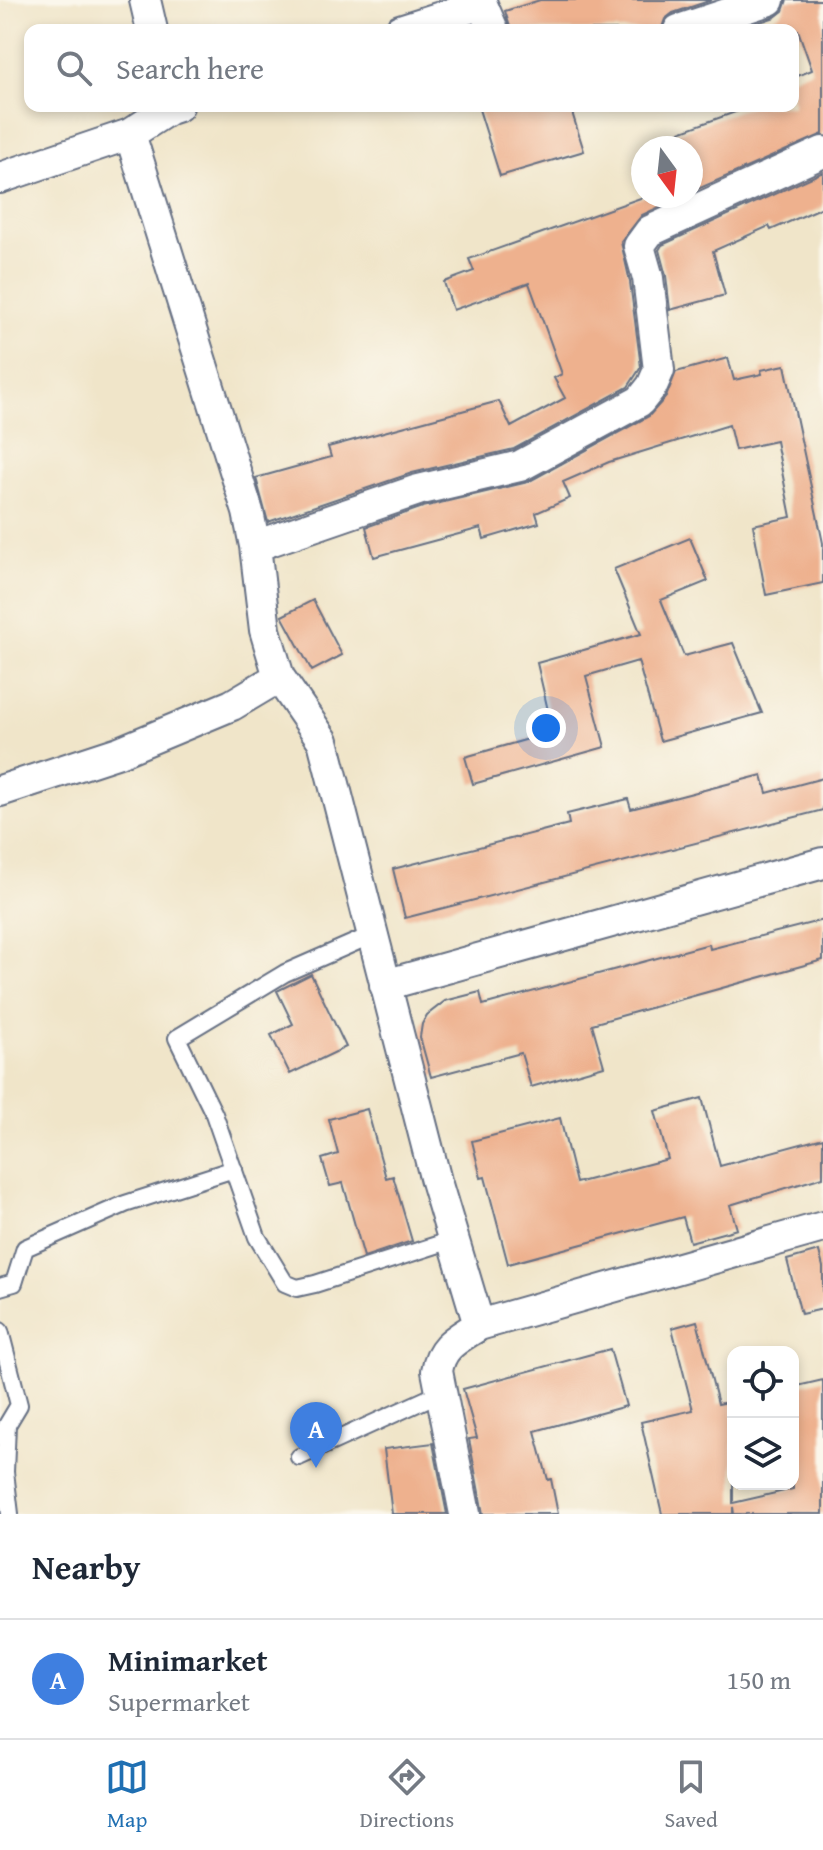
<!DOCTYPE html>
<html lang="en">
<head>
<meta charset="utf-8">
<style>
	:root { --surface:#fff; --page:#f6f6f7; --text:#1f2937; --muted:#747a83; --line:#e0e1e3; --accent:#1f6fb2 }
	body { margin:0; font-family:"Gentium Book Plus",serif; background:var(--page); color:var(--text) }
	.controls { position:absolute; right:24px; bottom:24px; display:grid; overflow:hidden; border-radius:16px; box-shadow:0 4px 12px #0003 }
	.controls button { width:72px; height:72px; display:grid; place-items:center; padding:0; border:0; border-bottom:2px solid var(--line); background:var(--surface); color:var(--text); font:40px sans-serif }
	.compass { position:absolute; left:631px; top:136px; width:72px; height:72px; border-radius:50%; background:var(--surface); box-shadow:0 4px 12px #0003; rotate:165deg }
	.you { position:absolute; left:546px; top:728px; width:28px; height:28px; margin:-20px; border:6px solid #fff; border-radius:50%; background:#1a73e8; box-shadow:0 0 0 12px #1a73e833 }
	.badge { display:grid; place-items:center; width:52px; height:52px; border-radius:50%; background:var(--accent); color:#fff; font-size:26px; font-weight:700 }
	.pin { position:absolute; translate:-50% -66px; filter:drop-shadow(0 2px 4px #0008) }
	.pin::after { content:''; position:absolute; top:42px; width:28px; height:24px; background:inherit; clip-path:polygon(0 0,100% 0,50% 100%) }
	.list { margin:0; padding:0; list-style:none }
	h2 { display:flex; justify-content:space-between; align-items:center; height:104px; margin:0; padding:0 32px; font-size:34px }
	h2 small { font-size:26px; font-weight:400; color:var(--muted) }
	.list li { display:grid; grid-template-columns:52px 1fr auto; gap:24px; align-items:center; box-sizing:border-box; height:120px; padding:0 32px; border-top:2px solid var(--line) }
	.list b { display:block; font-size:30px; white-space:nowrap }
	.list p { margin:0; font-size:26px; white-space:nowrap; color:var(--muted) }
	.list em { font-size:26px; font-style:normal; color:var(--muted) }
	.icon { flex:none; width:44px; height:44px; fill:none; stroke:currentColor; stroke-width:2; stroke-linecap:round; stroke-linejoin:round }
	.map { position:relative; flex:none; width:823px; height:1514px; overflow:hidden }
	.search { position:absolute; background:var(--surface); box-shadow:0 4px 12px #0003; left:24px; right:24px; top:24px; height:88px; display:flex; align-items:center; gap:20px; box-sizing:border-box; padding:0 28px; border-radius:16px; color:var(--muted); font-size:30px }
	.sheet { height:224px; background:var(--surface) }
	nav { display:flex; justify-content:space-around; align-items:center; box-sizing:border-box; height:112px; border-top:2px solid var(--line); background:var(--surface); font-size:22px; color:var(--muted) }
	nav a { display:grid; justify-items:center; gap:4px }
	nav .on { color:var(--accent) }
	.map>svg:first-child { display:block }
</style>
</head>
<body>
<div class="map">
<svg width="823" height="1514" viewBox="0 0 823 1514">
	<rect width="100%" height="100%" fill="#fbf7ec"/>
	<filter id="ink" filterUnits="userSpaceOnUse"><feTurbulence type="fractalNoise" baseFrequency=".0125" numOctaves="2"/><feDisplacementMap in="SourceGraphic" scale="16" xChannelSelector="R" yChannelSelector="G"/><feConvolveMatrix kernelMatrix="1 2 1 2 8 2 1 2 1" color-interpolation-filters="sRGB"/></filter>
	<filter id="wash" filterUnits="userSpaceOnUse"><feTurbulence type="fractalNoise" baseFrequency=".006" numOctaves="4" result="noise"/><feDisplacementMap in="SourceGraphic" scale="32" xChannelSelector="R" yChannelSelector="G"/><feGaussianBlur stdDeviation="1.8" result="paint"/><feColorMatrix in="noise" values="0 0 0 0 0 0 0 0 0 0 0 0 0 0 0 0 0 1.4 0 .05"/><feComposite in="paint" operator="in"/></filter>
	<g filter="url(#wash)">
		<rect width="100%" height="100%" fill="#f0e5c9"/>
		<g id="blocks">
			<path fill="#eeb18e" d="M540,0H712L673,13L665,19L661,30H511L505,11Z
				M787,0H823V134L691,192V148H644L643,145L752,106H793V78L812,70L798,30H736L775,17L783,11Z
				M478,106H570L584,151L500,176Z
				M823,172V207L771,230L769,226L713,251L725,295L670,310L666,276L659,250L662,245Z
				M646,196H683L642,215L621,242L630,282L641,367L628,387L514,449L412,473L268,522L256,478L331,457L328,447L499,401L511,427L565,398L554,378L562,374L529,283L453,310L444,282L474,271L469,259Z
				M728,358L734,380L762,374L761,370L785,365L823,543V583L766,595L753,525L791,517L776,441L735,450L729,425L609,462L563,482L570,498L536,513L539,523L484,539L481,528L374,557L366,527L423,507L528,482L649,416L666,397L676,372Z
				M690,538L708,581L661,600L684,656L733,643L762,713L660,741L638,661L586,676L605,747L473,784L465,757L553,732L537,663L641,634L614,569Z
				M313,600L342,655L312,671L282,616Z
				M762,775L767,793L823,778V810L405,918L393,869L569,824L567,814L628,799L631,809Z
				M823,920V960L592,1024L604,1066L531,1087L521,1053L431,1077L420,1037L422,1024L427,1015L445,1001L480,992L483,1005L709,944L710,949Z
				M311,974L346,1047L290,1074L271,1035L293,1024L277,991Z
				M702,1098L720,1166L823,1138V1177L730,1205L737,1229L690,1242L683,1217L508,1264L485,1177L481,1178L472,1141L560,1118L576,1183L668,1159L655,1111Z
				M367,1109L386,1178L393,1176L412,1241L364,1257L343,1183L330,1186L322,1159L338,1154L329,1119Z
				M819,1251L823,1267V1309L801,1314L787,1260Z
				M697,1321L718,1404L733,1401V1503L793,1489V1387L823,1380V1514H734L733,1507V1514H662L641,1422L693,1410L672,1328Z
				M610,1349L626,1406L535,1431L548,1480L551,1479L558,1514H483L469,1439L477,1438L463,1389Z
				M433,1443L447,1514H392L384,1449Z"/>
		</g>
	</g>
	<g filter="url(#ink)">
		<use href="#blocks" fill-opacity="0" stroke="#666f83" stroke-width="2"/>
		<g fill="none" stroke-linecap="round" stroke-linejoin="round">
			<defs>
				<path id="service" d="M372,935L285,973L177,1038L214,1114L257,1237L285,1283L297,1288L315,1284L452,1240
					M0,1287L14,1283L25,1248L125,1204L234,1169
					M0,1331L19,1405L7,1425L5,1472L10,1514
					M299,1457L440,1393"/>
				<path id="minor" d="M145,0L152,30
					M480,0L493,30
					M400,30L482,4
					M679,30L769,0
					M130,134L248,512L255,546L265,630L279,677L323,741L436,1181L479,1325
					M0,178L130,134L169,109L178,106
					M255,546L418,490L520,466L640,401L652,386L659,370L648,278L639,246L650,231L823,152
					M0,791L119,752L232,705L279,677
					M385,985L823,863
					M465,1514L437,1371C441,1345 458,1339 479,1325L823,1227"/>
			</defs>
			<use href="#service" stroke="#666f83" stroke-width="20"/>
			<use href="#minor" stroke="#666f83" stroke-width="34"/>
			<use href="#service" stroke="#fff" stroke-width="16"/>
			<use href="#minor" stroke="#fff" stroke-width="30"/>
		</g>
	</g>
</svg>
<div class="controls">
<button><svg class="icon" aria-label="locate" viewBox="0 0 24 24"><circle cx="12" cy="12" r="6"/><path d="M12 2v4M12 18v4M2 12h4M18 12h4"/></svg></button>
<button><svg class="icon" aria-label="layers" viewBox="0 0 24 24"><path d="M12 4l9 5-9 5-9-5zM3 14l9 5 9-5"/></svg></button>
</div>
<svg class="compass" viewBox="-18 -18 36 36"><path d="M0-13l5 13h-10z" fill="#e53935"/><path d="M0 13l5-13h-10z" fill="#747a83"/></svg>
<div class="you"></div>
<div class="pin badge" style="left:316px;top:1468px;background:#3f7fe0">A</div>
<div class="search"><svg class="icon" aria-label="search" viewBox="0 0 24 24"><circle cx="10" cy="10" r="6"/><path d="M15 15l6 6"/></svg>Search here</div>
</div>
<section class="sheet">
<h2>Nearby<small></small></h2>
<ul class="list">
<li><span class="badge" style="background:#3f7fe0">A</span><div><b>Minimarket</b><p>Supermarket</p></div><em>150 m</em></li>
</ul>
</section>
<nav>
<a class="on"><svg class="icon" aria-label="map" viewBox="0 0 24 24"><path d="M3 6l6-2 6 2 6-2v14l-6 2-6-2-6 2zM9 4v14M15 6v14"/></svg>Map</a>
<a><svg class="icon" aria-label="directions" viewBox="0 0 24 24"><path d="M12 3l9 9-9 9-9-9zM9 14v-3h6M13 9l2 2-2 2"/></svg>Directions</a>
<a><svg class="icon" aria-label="saved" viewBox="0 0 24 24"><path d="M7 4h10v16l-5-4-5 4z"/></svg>Saved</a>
</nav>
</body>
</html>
